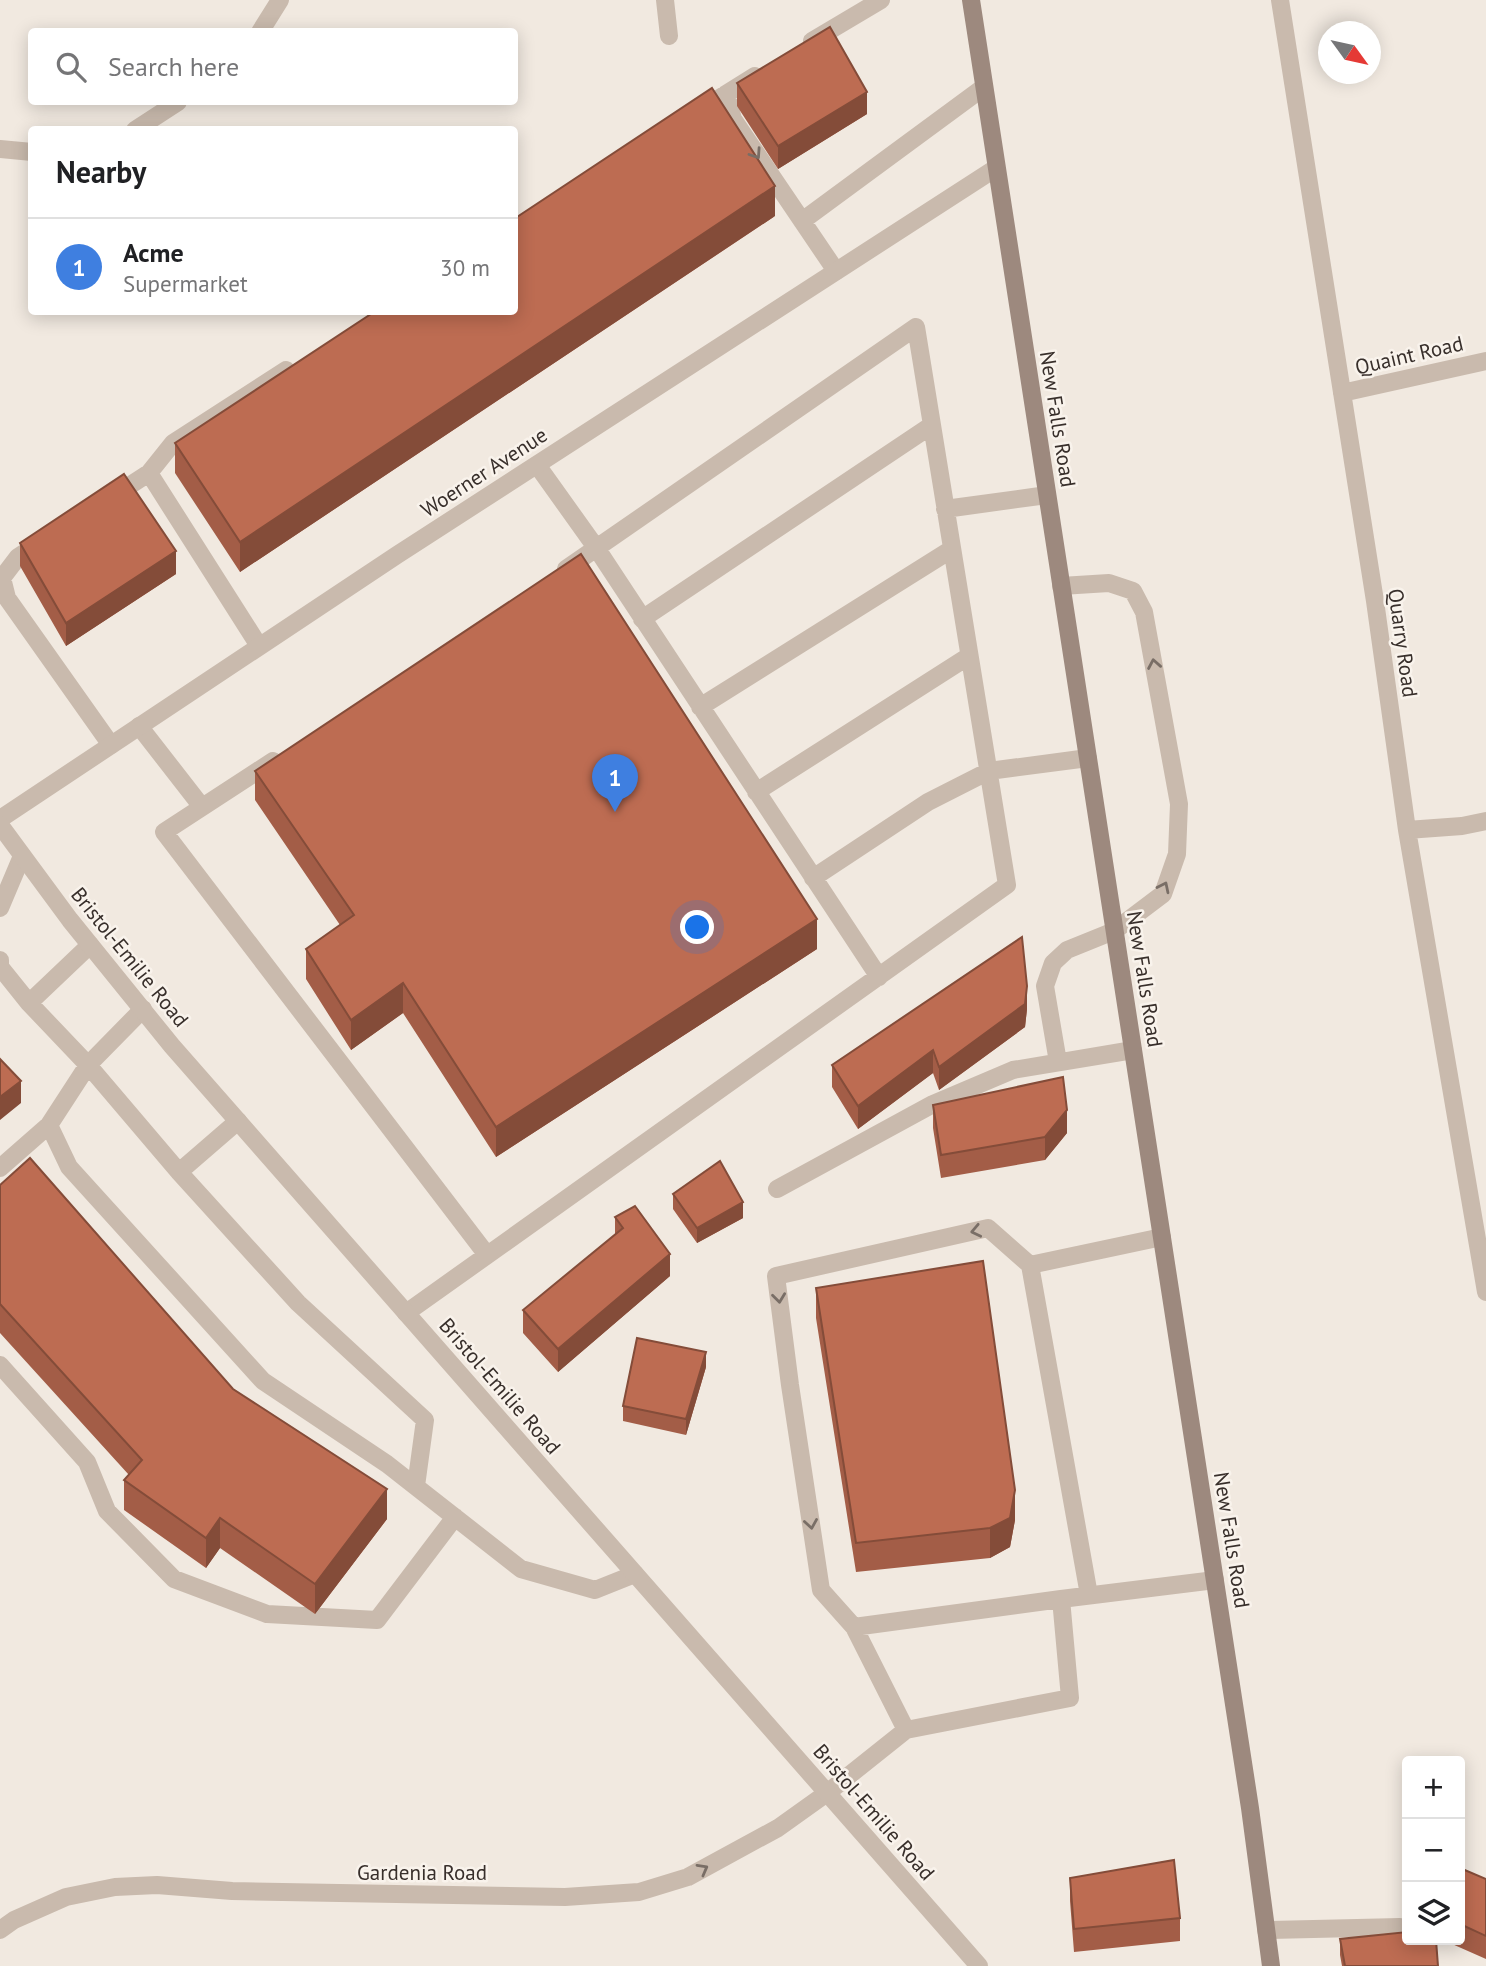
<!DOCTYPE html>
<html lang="en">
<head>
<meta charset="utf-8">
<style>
	:root { --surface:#fff; --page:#f6f6f6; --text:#202124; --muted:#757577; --line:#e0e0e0; --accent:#235357 }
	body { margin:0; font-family:"PT Sans",sans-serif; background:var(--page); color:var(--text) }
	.controls { position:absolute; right:21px; bottom:21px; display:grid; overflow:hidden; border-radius:7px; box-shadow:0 4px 18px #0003 }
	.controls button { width:63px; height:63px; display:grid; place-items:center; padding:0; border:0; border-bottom:2px solid var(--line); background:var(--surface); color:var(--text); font:35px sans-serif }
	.compass { position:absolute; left:1318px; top:21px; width:63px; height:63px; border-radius:50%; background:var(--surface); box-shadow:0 4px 18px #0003; rotate:123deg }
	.you { position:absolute; left:698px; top:928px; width:24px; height:24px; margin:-18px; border:5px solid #fff; border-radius:50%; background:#1a73e8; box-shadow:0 0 0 10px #1a73e833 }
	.badge { display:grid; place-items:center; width:46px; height:46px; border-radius:50%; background:var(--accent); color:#fff; font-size:23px; font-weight:700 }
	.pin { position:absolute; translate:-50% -58px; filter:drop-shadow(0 2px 4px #0008) }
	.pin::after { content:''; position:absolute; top:37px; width:24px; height:21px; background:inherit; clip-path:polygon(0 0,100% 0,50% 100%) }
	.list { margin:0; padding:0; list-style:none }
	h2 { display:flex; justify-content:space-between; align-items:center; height:91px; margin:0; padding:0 28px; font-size:30px }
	h2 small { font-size:23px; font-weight:400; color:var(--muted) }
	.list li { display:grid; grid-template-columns:46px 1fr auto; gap:21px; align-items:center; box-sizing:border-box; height:98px; padding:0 28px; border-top:2px solid var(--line) }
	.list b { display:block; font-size:26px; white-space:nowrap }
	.list p { margin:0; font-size:23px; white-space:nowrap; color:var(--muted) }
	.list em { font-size:23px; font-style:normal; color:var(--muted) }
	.icon { flex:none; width:38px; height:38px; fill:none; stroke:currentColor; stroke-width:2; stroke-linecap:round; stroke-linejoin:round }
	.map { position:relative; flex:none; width:1486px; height:1966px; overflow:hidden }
	.search { position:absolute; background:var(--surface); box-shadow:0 4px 18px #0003; left:28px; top:28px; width:490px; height:77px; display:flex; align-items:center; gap:18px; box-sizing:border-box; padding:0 24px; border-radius:7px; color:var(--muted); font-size:26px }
	.panel { position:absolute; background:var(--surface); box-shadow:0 4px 18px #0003; left:28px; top:126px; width:490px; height:189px; border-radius:7px }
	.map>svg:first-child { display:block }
</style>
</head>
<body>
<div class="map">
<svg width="1486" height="1966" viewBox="0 0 1486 1966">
	<rect width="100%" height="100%" fill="#f1e9e0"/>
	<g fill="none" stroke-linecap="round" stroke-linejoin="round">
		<path stroke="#c9baad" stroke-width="18" d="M665,0L669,36
			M812,41L881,0
			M726,94L733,119L836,271
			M699,111L755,76
			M802,221L984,87
			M537,465L597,549L879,977
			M149,473L259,646
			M112,497L149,473L173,443L286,370
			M945,509L1047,495
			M38,544L18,557L2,578L7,598L111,745
			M642,619L932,425
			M700,707L952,549
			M139,726L202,807
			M273,761L164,832L487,1255
			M756,792L969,656
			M813,878L928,802L989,771L1088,758
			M0,908L22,856
			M0,960V967L29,1003L88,1065L179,1172L298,1303L425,1420L416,1486
			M29,1003L90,945
			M143,1009L88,1065L49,1125L69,1167L263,1381L387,1464L521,1569L595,1590L635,1574
			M1058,1062L1045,986L1053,963L1067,950L1114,931L1163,894L1177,854L1179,804L1144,612L1133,591L1109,583L1061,586
			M0,1168L49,1125
			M179,1172L238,1121
			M777,1189L933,1104L1013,1070L1133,1050
			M406,1313L1007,885L916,327L566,569
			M0,1365L87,1462L107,1511L174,1579L267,1614L377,1620L455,1517
			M1089,1595L1030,1265L1162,1237
			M854,1627L821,1590L790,1385L776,1276L988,1228L1030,1265
			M906,1730L854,1627L1061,1599
			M827,1793L906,1730L1070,1698L1061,1599L1215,1580
			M1266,1930L1400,1927"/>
		<path stroke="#c9baad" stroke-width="18" d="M1280,0L1375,601L1407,830L1486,1292
			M260,32L280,0
			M135,130L178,102
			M0,149L32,152
			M1342,393L1486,361
			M0,819L397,555L996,168
			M1407,830L1462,826L1486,821
			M0,1930L14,1920L66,1897L115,1887L157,1885L232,1891L565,1897L639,1892L688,1877L778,1828L827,1793"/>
		<path stroke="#c9baad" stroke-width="18" d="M0,825L70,920L172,1046L979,1966"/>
		<path stroke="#9d897e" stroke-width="18" d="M971,0L1250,1808L1271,1966"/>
	</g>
	<path fill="#a35d47" d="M737,83L867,114L778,169L737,106Z
		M775,216L240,572L175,473V443Z
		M20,543L176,574L66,646L20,566Z
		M255,771L817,949L496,1157L403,1013L351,1050L306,979V949L340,925L255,800Z
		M1027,1009L1025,1027L939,1090L933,1073L858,1129L832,1087V1065Z
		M933,1105L1067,1133L1045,1160L941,1178L933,1128Z
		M0,1185L233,1389L387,1519L315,1614L220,1548L206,1568L124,1510V1480L129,1475L0,1333Z
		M673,1194L743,1218L697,1243L673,1209Z
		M615,1217L670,1276L558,1372L523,1333V1310L615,1235Z
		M816,1288L1015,1520L1010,1547L990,1558L856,1572L816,1318Z
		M706,1367L686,1435L623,1421V1406Z
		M1460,1868L1486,1879V1959L1443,1940H1460Z
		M1070,1878L1180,1918V1941L1074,1952L1070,1901Z
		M1340,1939L1438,1966H1342L1340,1955Z"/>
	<path fill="#844c39" d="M867,92V114L778,169V146Z
		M775,186V216L240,572V542Z
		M176,551V574L66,646V623Z
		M817,919V949L496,1157V1127Z
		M403,983V1013L351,1050V1020Z
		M1027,986V1009L1025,1027L939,1090V1067Z
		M933,1050V1073L858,1129V1106Z
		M21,1081V1103L0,1120V1097Z
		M1067,1110V1133L1045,1160V1137Z
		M743,1202V1218L697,1243V1228Z
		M670,1254V1276L558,1372V1349Z
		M706,1352V1367L686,1435V1419Z
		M387,1489V1519L315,1614V1584Z
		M1015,1490V1520L1010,1547L990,1558V1528Z
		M220,1518V1548L206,1568V1538Z"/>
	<path fill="#bd6c52" stroke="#844c39" stroke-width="2" d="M830,27L867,92L778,146L737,83Z
		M712,88L775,186L240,542L175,443L374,312H514V219Z
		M124,474L176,551L66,623L20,543Z
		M581,554L817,919L496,1127L403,983L351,1020L306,949L354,915L255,771Z
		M1022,937L1027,986L1025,1004L939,1067L933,1050L858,1106L832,1065Z
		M0,1059L21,1081L0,1097Z
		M1063,1077L1067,1110L1045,1137L941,1155L933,1105Z
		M30,1158L233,1389L387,1489L315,1584L220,1518L206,1538L124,1480L142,1460L0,1304V1185Z
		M720,1161L743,1202L697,1228L673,1194Z
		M635,1206L670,1254L558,1349L523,1310L623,1228L615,1217Z
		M983,1261L1015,1490L1010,1518L990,1528L856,1543L816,1288Z
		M637,1338L706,1352L686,1419L623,1406Z
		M1174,1860L1180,1918L1074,1929L1070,1878Z
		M1460,1868L1486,1879V1936L1460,1924Z
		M1407,1932V1940H1436L1438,1966H1345L1340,1939Z"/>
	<defs><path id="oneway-chevron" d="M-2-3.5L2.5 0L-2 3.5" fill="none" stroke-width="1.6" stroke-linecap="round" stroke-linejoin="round" transform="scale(1.75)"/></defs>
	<g stroke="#796e66">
		<use href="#oneway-chevron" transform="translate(756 154) rotate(56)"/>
		<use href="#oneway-chevron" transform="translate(1154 664) rotate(-100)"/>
		<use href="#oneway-chevron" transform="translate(1164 887) rotate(-64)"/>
		<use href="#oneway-chevron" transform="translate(976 1231) rotate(168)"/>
		<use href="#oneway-chevron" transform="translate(779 1298) rotate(83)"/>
		<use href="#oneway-chevron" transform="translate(811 1524) rotate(81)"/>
		<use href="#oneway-chevron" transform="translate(703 1869) rotate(-29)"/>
	</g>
	<g text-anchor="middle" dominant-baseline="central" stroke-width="5" stroke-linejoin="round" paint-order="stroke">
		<g font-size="21" fill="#382f2b" stroke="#f9f3ec">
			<text transform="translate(1409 355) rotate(-13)">Quaint Road</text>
			<text transform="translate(1058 419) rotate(81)">New Falls Road</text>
			<text transform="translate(484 472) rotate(-33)">Woerner Avenue</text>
			<text transform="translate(1403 643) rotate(82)">Quarry Road</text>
			<text transform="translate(130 957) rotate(51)">Bristol-Emilie Road</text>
			<text transform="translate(1145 979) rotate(81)">New Falls Road</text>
			<text transform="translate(500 1386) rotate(49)">Bristol-Emilie Road</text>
			<text transform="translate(1232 1540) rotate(81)">New Falls Road</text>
			<text transform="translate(874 1812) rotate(49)">Bristol-Emilie Road</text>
			<text x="422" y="1872">Gardenia Road</text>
		</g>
	</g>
</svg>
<div class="controls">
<button>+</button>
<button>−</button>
<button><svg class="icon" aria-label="layers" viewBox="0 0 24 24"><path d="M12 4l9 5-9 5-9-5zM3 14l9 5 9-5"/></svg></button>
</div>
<svg class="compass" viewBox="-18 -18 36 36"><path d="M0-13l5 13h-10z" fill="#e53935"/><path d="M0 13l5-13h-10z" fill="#757577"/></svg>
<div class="you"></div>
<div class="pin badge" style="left:615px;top:812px;background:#3f7fe0">1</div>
<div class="search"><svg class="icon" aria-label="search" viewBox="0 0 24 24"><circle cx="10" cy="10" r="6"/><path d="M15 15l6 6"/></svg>Search here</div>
<section class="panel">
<h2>Nearby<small></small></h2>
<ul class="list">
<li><span class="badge" style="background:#3f7fe0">1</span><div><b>Acme</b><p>Supermarket</p></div><em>30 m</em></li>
</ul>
</section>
</div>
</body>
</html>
